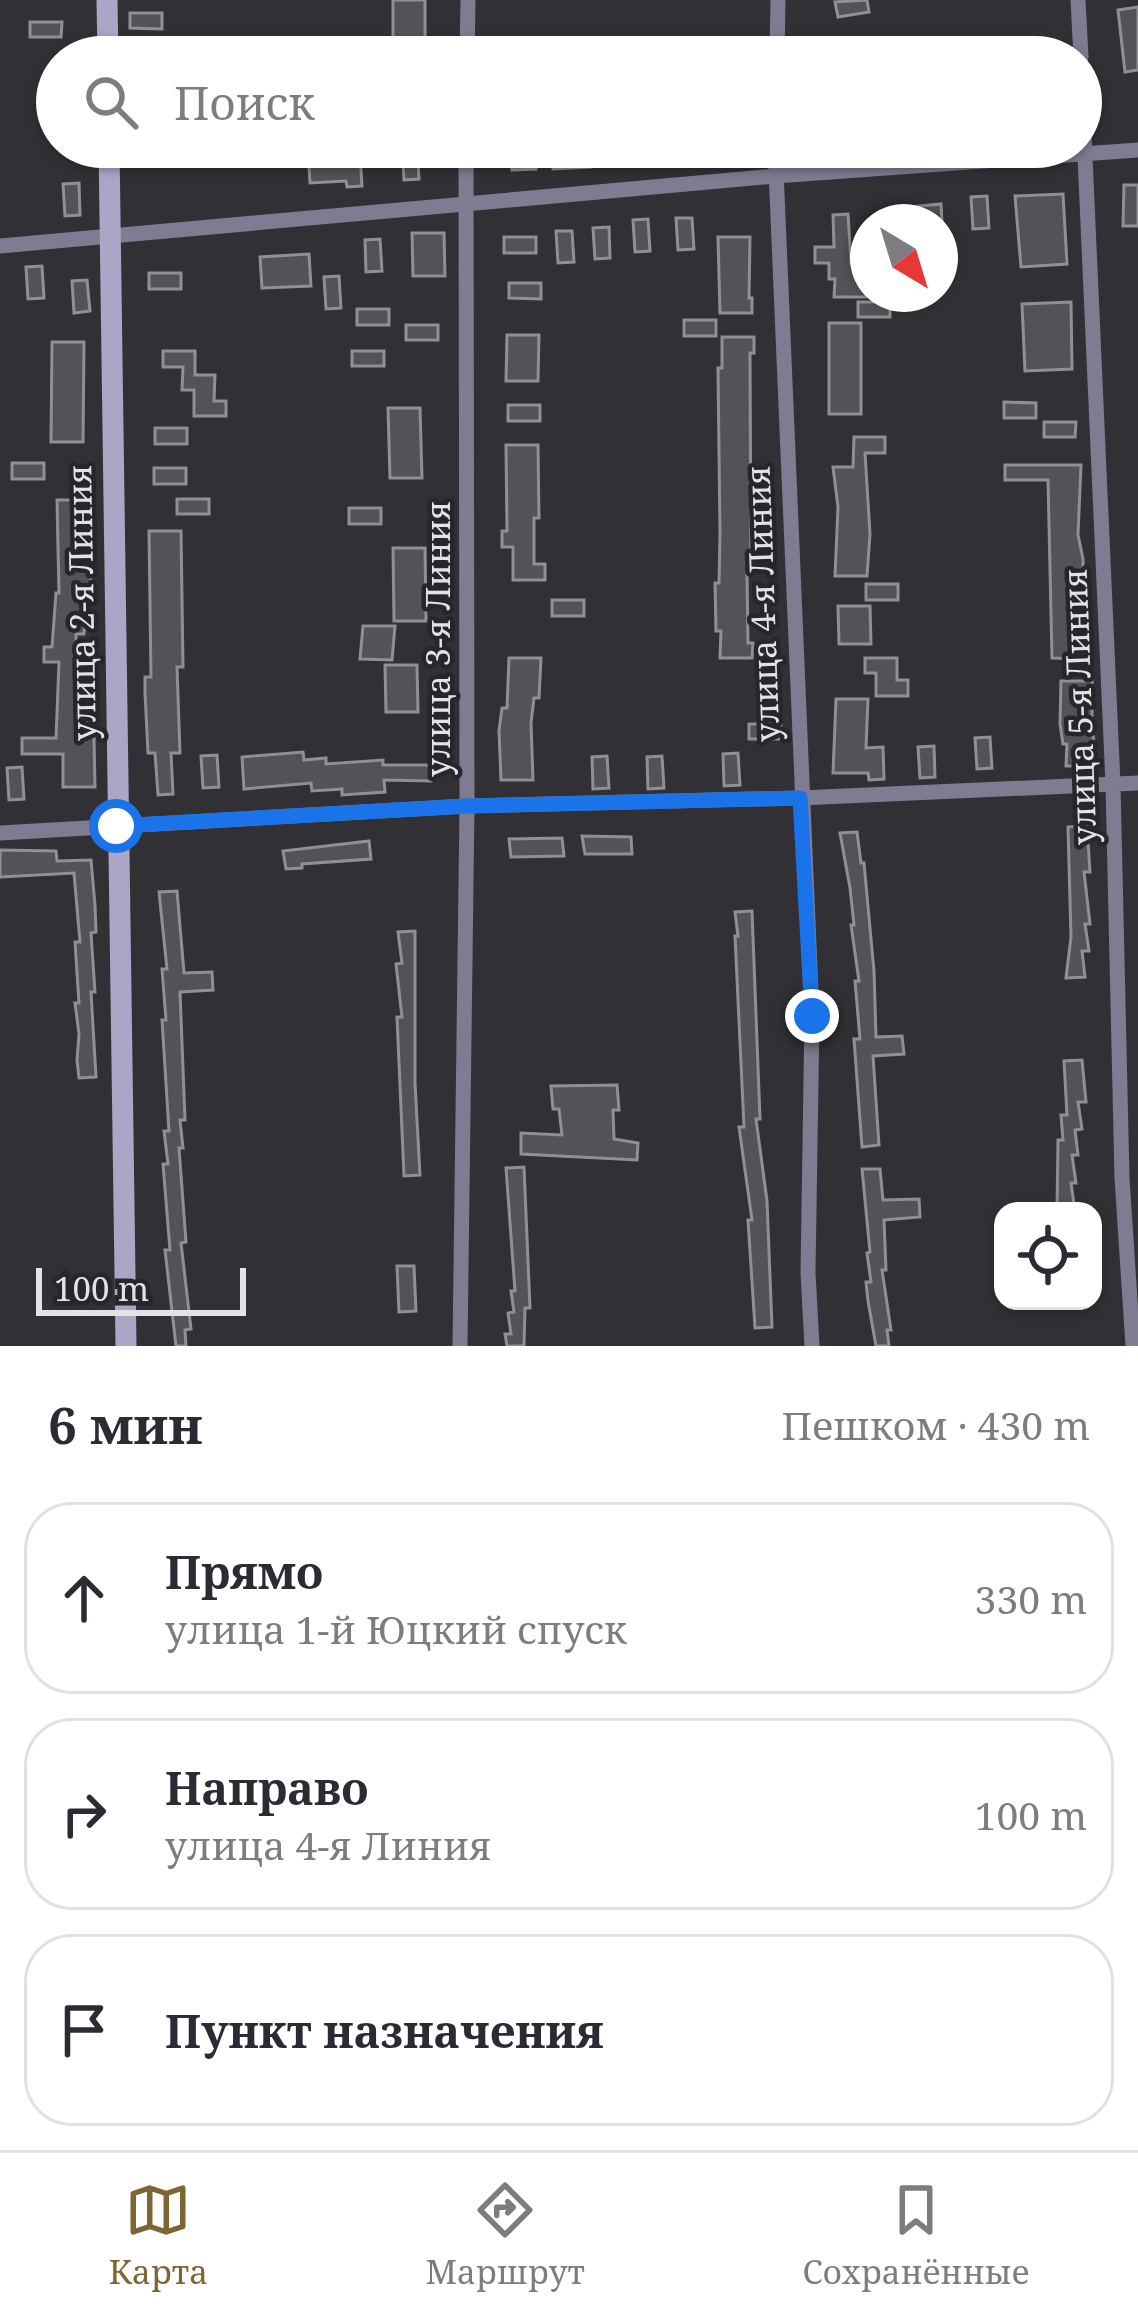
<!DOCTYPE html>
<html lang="ru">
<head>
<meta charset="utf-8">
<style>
	:root { --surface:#fff; --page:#f7f7f7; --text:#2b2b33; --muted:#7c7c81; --line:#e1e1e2; --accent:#7d6633 }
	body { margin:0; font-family:"Noto Serif",serif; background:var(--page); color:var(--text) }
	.controls { position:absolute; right:36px; bottom:36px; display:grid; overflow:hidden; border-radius:24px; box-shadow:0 3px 9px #0004 }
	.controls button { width:108px; height:108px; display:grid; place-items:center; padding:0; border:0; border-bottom:3px solid var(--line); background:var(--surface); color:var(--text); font:60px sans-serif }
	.compass { position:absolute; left:850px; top:204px; width:108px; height:108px; border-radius:50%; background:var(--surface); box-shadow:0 3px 9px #0004; rotate:142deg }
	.scale { position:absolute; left:36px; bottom:30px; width:210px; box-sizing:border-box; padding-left:12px; border:6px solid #e3e2e5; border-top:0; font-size:33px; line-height:42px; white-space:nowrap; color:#e3e2e5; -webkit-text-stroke:9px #27272b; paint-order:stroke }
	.stop { position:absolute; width:36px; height:36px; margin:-27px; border:9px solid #1a73e8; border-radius:50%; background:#fff }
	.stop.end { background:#1a73e8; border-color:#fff; box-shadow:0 3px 12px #0008 }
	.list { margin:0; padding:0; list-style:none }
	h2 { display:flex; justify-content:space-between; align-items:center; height:156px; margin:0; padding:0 48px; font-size:51px }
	h2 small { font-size:39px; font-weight:400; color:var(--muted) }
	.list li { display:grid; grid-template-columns:78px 1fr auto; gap:36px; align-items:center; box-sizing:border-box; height:192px; margin:0 24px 24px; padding:0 24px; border:3px solid var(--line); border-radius:48px }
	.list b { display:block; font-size:45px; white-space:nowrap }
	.list p { margin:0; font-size:39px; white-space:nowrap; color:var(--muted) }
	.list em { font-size:39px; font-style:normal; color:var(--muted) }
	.icon { flex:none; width:66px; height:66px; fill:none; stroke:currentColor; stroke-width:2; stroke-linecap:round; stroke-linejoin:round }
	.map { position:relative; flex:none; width:1138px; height:1346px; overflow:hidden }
	.search { position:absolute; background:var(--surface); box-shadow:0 3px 9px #0004; left:36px; right:36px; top:36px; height:132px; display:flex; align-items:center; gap:30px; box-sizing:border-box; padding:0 42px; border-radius:66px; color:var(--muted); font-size:45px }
	.sheet { height:804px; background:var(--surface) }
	nav { display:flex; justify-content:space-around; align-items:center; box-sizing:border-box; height:168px; border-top:3px solid var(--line); background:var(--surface); font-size:33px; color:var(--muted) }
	nav a { display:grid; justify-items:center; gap:6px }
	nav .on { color:var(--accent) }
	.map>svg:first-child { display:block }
</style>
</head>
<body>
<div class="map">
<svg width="1138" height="1346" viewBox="0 0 1138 1346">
	<rect width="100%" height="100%" fill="#313135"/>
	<path fill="#535256" stroke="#908f94" stroke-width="3" d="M393,0H425V44H393Z
		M867,0L869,12L838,17L835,2Z
		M1138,7V70L1125,72L1118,10Z
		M130,13H162V29L130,28Z
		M30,22H62L61,37H30Z
		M523,39H555V54H523Z
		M417,147L419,179L404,180L402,148Z
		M511,147H590L591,167L553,169V164L536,165V169L512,170Z
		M324,151V156L360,154L362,186L347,187L346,181L310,183L308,152Z
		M79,183L80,215L65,216L63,184Z
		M1124,185H1138V226H1123Z
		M1063,194L1067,264L1021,267L1015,196Z
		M987,196L989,228L973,229L971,197Z
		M941,204L942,222H899L898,208Z
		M848,214L851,263H861V281H866V297H834L835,279H829V263H815V247H834L833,215Z
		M676,218H692L694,249L678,250Z
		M648,219L650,251L635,252L633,220Z
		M609,227L610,258L595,259L593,228Z
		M556,231H572L574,262L558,263Z
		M412,233H444L445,276H413Z
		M504,237H536V253H504Z
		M718,237H750L749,298H752V313H720Z
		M380,239L382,271L366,272L365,240Z
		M309,254L311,286L262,288L260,257Z
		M42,266L44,298L28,299L26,267Z
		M149,273H181V289H149Z
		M339,276L341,308L326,309L324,277Z
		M87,280L90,311L74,313L72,281Z
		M509,283H541V299L509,298Z
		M858,302H890V317H858Z
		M1071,302L1072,369L1025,371L1022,304Z
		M357,309H389V325H357Z
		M684,320H716V336H684Z
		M829,323H861V414H829Z
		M406,325H438V340H406Z
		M507,335H539L538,381H506Z
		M722,337H754V353H750L751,573H747L748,643H753L752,658H720L721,631H716L715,583H719L720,534L718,368H722Z
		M52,342H84L83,442H51Z
		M163,351H195V375H215L214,401H226V416H194V390H182L183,367H163Z
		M352,351H384V366H352Z
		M1004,402L1036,403V418H1004Z
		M508,405H540V421H508Z
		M388,408H420L422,478H390Z
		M1044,422H1076L1075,437H1044Z
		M155,428H187V444H155Z
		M854,437H885V453H865L870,534L867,576H835L838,507L833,467H853Z
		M506,445H538L539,518H534V564H545V580H513V547H502V531H507Z
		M12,463H44V479H12Z
		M1005,465H1081L1078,535L1083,559V659L1052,658L1048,480H1005Z
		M154,468H186V484H154Z
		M177,499H209V514H177Z
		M57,500H89L91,584H88L84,634H76V672H90L87,737H94L95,787H63V754H22V738H56L59,662H44V647H52L56,593H59Z
		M349,508H381V524H349Z
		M149,531H181L183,667H177L180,753H171L173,794L158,795L155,753H148L145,693V677H151Z
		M393,548H425L426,621H394Z
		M866,584H898V600H866Z
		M552,600H584V616H552Z
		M838,606H870L871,644H839Z
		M363,626H395L392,660L360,659Z
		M509,658H541L539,698H534L531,723L533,780H501L499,731L502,708H507Z
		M865,658H897V680H908V696H876V673H865Z
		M385,665H417L418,712H386Z
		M1061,681H1092V729L1098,766H1066L1067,744H1063L1060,724Z
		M836,699H868L866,748L883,747L884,779L869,780L868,773H833Z
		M749,724H781L780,739H749Z
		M990,737L992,768L977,769L975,738Z
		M934,746L935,777L920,778L918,747Z
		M303,752L304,760L326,758V764L383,760V765H432L431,781L384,780L385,792L342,795V789L312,791L311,783L244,789L242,757Z
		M738,753L740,785L724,786L723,754Z
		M217,755L219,787L203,788L201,756Z
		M607,756L609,788L593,789L592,757Z
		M662,756L664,788L648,789L647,757Z
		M22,767L24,799L9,800L7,768Z
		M1087,826L1090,872H1084L1090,924H1085L1089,951H1082L1085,977L1066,978L1071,937L1068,827Z
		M857,832L861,863H864L874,971L876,1037L902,1036L904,1054L873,1056L879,1145L862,1147L854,1039H860L855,981H859L851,925H854L850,888L840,833Z
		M582,836L631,837L632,854H585Z
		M562,838L564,856L511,857L509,839Z
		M369,841L371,859L302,864V868L286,869L283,851Z
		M0,850L56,851L57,861L91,860L95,905L96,932L91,933L95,992H91L96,1077L79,1078L77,1060L79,1034L75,1003H79L75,942H80L74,873L0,877Z
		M177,891L184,973L212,972L213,990L180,992L185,1120H180L183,1148H179L186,1242L181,1243L191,1329L185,1330L186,1346H176L165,1250H170L163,1164H168L164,1131H169L162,1020H166L162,969H167L159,892Z
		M752,911L760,1119H756L767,1201L772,1327L755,1328L748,1220H752L739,1127H744L735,936H738L735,912Z
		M415,931V1083L420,1175L404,1176L397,1017H402L396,964L402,963L398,932Z
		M1082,1060L1086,1102H1078L1082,1129L1075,1130L1078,1155H1072L1076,1183H1071L1075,1211H1057L1058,1140H1063L1061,1115H1067L1064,1061Z
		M617,1085L619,1110H613L614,1139L638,1143L637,1160L521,1154V1133L562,1135L559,1109H553L551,1086Z
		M524,1167L530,1308H525L524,1346H507L505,1334H511L508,1313L514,1312L511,1291H515L506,1168Z
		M862,1169H880L883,1200L919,1199L920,1217L884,1220L886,1270H882L891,1330H887L889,1346H876L868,1301L866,1282H871L867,1253L870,1252Z
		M397,1266H414L416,1311L399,1312Z"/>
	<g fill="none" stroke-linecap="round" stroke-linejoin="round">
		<path stroke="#7f7b90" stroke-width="15" d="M1078,0L1081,57
			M467,57L468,0
			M777,57L778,0
			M1081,67L1113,784L1122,1178L1133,1346
			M775,147L812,1016L808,1273L812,1346
			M0,246L775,176L1138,150
			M0,833L467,806L800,798L1138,783
			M460,1346L467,806L466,147"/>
		<path stroke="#aca5c6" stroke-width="21" d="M107,0L108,57
			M109,147L126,1346"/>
	</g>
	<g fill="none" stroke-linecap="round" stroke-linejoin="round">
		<path stroke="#1a73e8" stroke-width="15" d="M116,826L467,806L800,798L812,1016"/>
	</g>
	<g text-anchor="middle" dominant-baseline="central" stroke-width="9" stroke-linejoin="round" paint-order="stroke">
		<g font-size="33" fill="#e3e2e5" stroke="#27272b">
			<text transform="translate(81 603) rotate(-91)">улица 2-я Линия</text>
			<text transform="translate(762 604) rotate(-92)">улица 4-я Линия</text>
			<text transform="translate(437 639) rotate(-90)">улица 3-я Линия</text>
			<text transform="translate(1079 707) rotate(-92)">улица 5-я Линия</text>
		</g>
	</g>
</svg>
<div class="controls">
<button><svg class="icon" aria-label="locate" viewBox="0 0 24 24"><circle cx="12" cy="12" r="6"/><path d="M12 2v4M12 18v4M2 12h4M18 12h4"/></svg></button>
</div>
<svg class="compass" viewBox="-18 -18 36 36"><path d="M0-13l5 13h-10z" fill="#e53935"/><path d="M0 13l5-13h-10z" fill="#7c7c81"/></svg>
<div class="scale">100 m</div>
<div class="stop" style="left:116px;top:826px"></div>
<div class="stop end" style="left:812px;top:1016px"></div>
<div class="search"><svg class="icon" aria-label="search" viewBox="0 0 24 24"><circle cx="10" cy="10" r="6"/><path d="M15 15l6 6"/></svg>Поиск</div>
</div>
<section class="sheet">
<h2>6 мин<small>Пешком · 430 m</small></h2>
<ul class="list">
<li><svg class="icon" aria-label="ahead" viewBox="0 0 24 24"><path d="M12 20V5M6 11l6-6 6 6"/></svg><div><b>Прямо</b><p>улица 1-й Юцкий спуск</p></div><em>330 m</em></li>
<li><svg class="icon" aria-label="right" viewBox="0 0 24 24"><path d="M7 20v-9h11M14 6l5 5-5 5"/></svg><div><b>Направо</b><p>улица 4-я Линия</p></div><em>100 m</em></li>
<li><svg class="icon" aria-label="arrive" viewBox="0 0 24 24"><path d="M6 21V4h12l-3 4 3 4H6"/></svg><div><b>Пункт назначения</b></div></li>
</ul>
</section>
<nav>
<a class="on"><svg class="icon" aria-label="map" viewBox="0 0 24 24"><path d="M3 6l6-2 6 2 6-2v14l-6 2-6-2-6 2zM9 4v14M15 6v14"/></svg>Карта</a>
<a><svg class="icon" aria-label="directions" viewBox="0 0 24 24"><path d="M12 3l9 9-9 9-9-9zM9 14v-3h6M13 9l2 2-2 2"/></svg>Маршрут</a>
<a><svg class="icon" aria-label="saved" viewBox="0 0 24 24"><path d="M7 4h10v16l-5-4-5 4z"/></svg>Сохранённые</a>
</nav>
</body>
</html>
